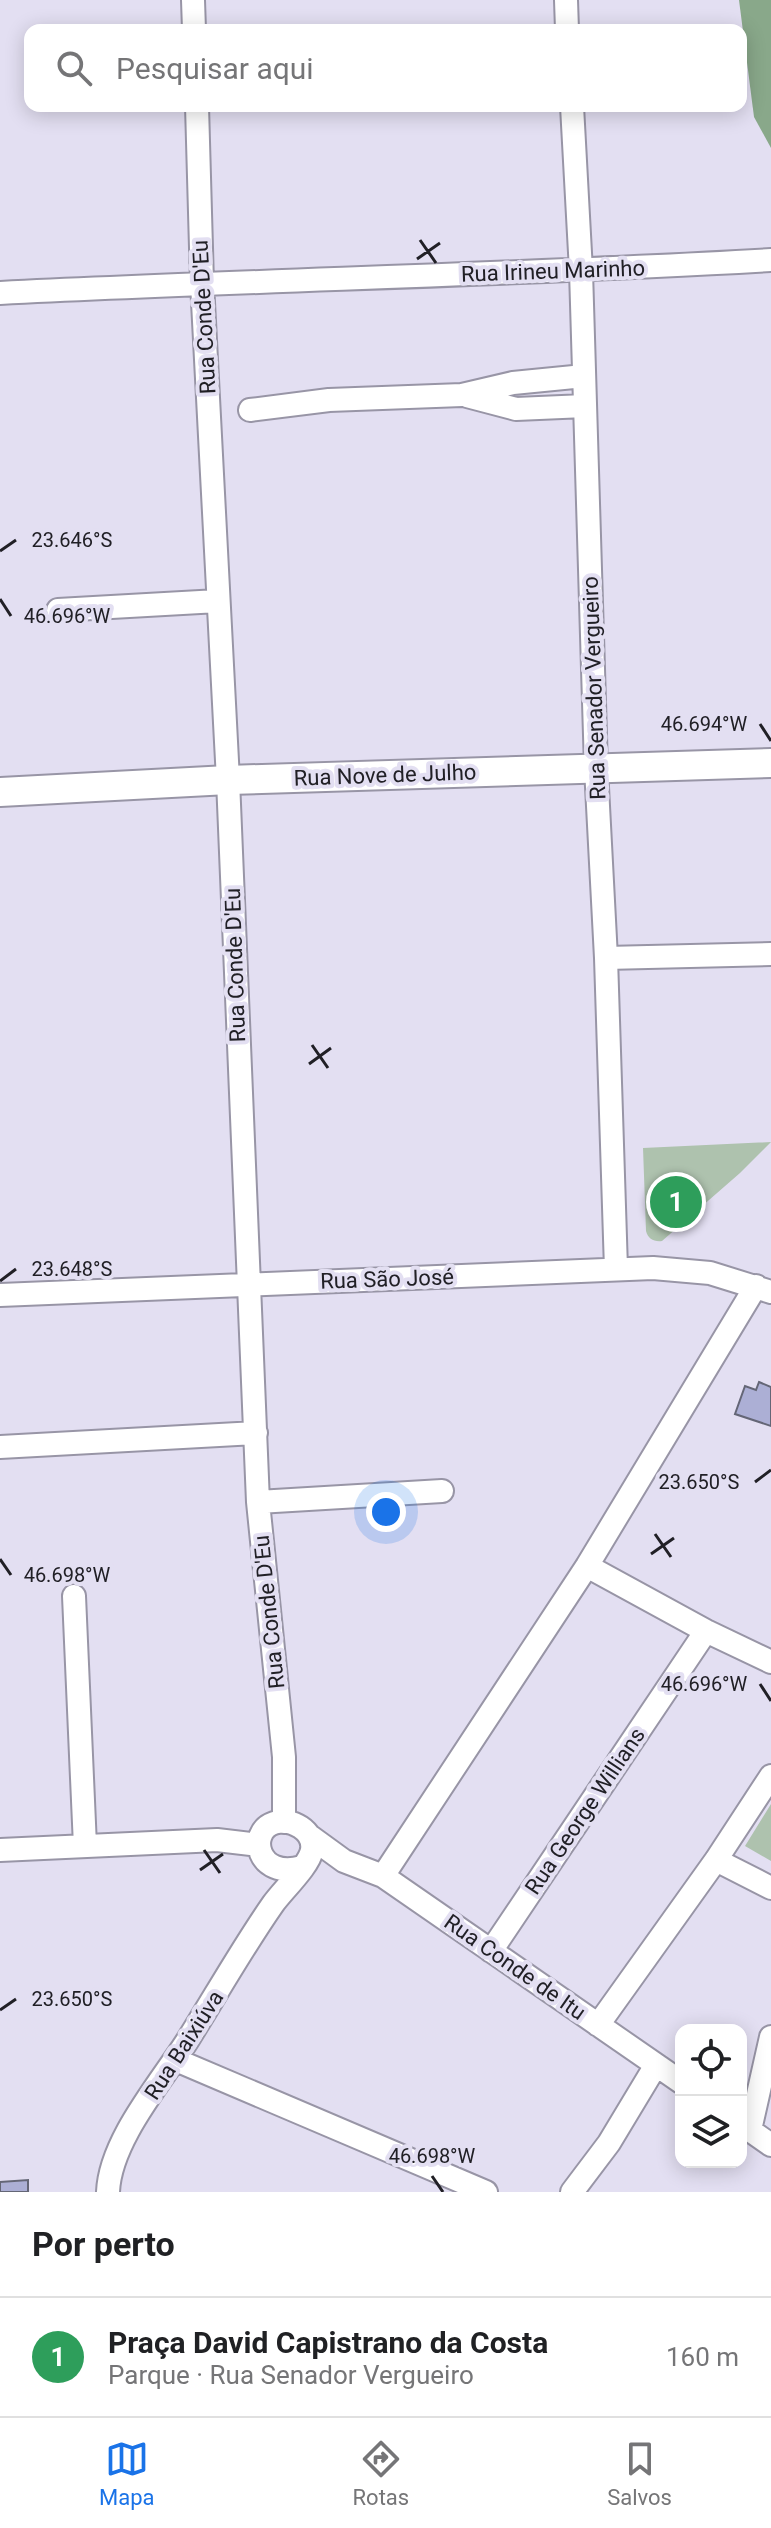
<!DOCTYPE html>
<html lang="pt">
<head>
<meta charset="utf-8">
<style>
	:root { --surface:#fff; --page:#f2f2f2; --text:#202124; --muted:#757577; --line:#e0e0e0; --accent:#1a73e8 }
	body { margin:0; font-family:Roboto,sans-serif; background:var(--page); color:var(--text) }
	.controls { position:absolute; right:24px; bottom:24px; display:grid; overflow:hidden; border-radius:16px; box-shadow:0 4px 20px #0003 }
	.controls button { width:72px; height:72px; display:grid; place-items:center; padding:0; border:0; border-bottom:2px solid var(--line); background:var(--surface); color:var(--text); font:40px sans-serif }
	.you { position:absolute; left:386px; top:1512px; width:28px; height:28px; margin:-20px; border:6px solid #fff; border-radius:50%; background:#1a73e8; box-shadow:0 0 0 12px #1a73e833 }
	.badge { display:grid; place-items:center; width:52px; height:52px; border-radius:50%; background:var(--accent); color:#fff; font-size:26px; font-weight:700 }
	.pin { position:absolute; translate:-50% -50%; border:4px solid #fff; box-shadow:0 2px 8px #0006 }
	.list { margin:0; padding:0; list-style:none }
	h2 { display:flex; justify-content:space-between; align-items:center; height:104px; margin:0; padding:0 32px; font-size:34px }
	h2 small { font-size:26px; font-weight:400; color:var(--muted) }
	.list li { display:grid; grid-template-columns:52px 1fr auto; gap:24px; align-items:center; box-sizing:border-box; height:120px; padding:0 32px; border-top:2px solid var(--line) }
	.list b { display:block; font-size:30px; white-space:nowrap }
	.list p { margin:0; font-size:26px; white-space:nowrap; color:var(--muted) }
	.list em { font-size:26px; font-style:normal; color:var(--muted) }
	.icon { flex:none; width:44px; height:44px; fill:none; stroke:currentColor; stroke-width:2; stroke-linecap:round; stroke-linejoin:round }
	.map { position:relative; flex:none; width:771px; height:2192px; overflow:hidden }
	.search { position:absolute; background:var(--surface); box-shadow:0 4px 20px #0003; left:24px; right:24px; top:24px; height:88px; display:flex; align-items:center; gap:20px; box-sizing:border-box; padding:0 28px; border-radius:16px; color:var(--muted); font-size:30px }
	.sheet { height:224px; background:var(--surface) }
	nav { display:flex; justify-content:space-around; align-items:center; box-sizing:border-box; height:112px; border-top:2px solid var(--line); background:var(--surface); font-size:22px; color:var(--muted) }
	nav a { display:grid; justify-items:center; gap:4px }
	nav .on { color:var(--accent) }
	.map>svg:first-child { display:block }
</style>
</head>
<body>
<div class="map">
<svg width="771" height="2192" viewBox="0 0 771 2192">
	<rect width="100%" height="100%" fill="#e3dff2"/>
	<path fill="#aec2ae" d="M771,1142L740,1173L662,1241C654,1242 648,1239 646,1231L643,1148Z
		M771,1804V1861L745,1846Z"/>
	<path fill="#89a88a" d="M739,0H771V148L754,117Z"/>
	<path fill="#acafd5" stroke="#646676" stroke-width="2" d="M759,1382L771,1387V1426L735,1414L745,1386L756,1390Z
		M28,2180V2192H0V2182Z"/>
	<g fill="none" stroke-linecap="round" stroke-linejoin="round">
		<defs>
			<path id="minor" d="M193,0L194,30
				M566,0L567,30
				M197,106L202,283L228,780L258,1502L284,1757V1822
				M572,106L581,271L596,768L606,958L616,1269
				M0,293C257,280 514,275 771,260
				M467,396L516,409L585,406
				M250,410L329,400L462,395L513,383L584,376
				M58,610L218,601
				M606,958L771,954
				M0,1295L653,1268L710,1273L771,1292
				M0,1447L256,1433
				M258,1502L442,1491
				M587,1566L706,1631L771,1662
				M74,1596L85,1846
				M311,1837L344,1861L383,1876L681,2082
				M0,1850L217,1840L259,1845
				M716,1860L771,1888
				M383,1876L587,1566L756,1286
				M491,1951L706,1631
				M598,2025L716,1860L771,1776
				M176,2060L486,2192
				M741,2124L771,2145
				M750,2130L771,2037
				M108,2192C110,2140 162,2081 189,2038C217,1993 243,1947 273,1904C283,1890 309,1866 312,1850C315,1831 291,1817 274,1823C247,1832 257,1880 302,1867
				M572,2192L609,2143L656,2065"/>
			<path id="tertiary" d="M0,792L228,780L771,763"/>
		</defs>
		<use href="#minor" stroke="#9895a6" stroke-width="26"/>
		<use href="#tertiary" stroke="#9895a6" stroke-width="32"/>
		<use href="#minor" stroke="#fff" stroke-width="22"/>
		<use href="#tertiary" stroke="#fff" stroke-width="28"/>
	</g>
	<path fill="none" stroke="#212026" stroke-width="3" d="M420,240L436,263M417,259L440,243M0,551L16,540M0,599L11,616M760,724L771,741M312,1045L328,1068M309,1064L331,1048M0,1281L16,1269M755,1482L771,1470M655,1534L671,1557M651,1554L674,1538M0,1559L11,1575M760,1684L771,1701M204,1850L220,1873M200,1870L223,1854M0,2010L16,1999M432,2176L443,2192"/>
	<g text-anchor="middle" dominant-baseline="central" stroke-width="8" stroke-linejoin="round" paint-order="stroke">
		<g font-size="22" fill="#212026" stroke="#e3dff2">
			<text transform="translate(553 271) rotate(-2)">Rua Irineu Marinho</text>
			<text transform="translate(204 317) rotate(-93)">Rua Conde D'Eu</text>
			<text transform="translate(594 688) rotate(-92)">Rua Senador Vergueiro</text>
			<text transform="translate(385 775) rotate(-2)">Rua Nove de Julho</text>
			<text transform="translate(235 965) rotate(-92)">Rua Conde D'Eu</text>
			<text transform="translate(387 1279) rotate(-2)">Rua São José</text>
			<text transform="translate(269 1612) rotate(-96)">Rua Conde D'Eu</text>
			<text transform="translate(585 1811) rotate(-56)">Rua George Willians</text>
			<text transform="translate(515 1967) rotate(35)">Rua Conde de Itu</text>
			<text transform="translate(184 2045) rotate(-57)">Rua Baixiúva</text>
		</g>
	</g>
	<g font-size="20" text-anchor="middle" fill="#212026" stroke="#e3dff2" stroke-width="8" stroke-linejoin="round" paint-order="stroke">
		<text x="72" y="547">23.646°S</text>
		<text x="67" y="623">46.696°W</text>
		<text x="704" y="731">46.694°W</text>
		<text x="72" y="1276">23.648°S</text>
		<text x="699" y="1489">23.650°S</text>
		<text x="67" y="1582">46.698°W</text>
		<text x="704" y="1691">46.696°W</text>
		<text x="72" y="2006">23.650°S</text>
		<text x="432" y="2163">46.698°W</text>
	</g>
</svg>
<div class="controls">
<button><svg class="icon" aria-label="locate" viewBox="0 0 24 24"><circle cx="12" cy="12" r="6"/><path d="M12 2v4M12 18v4M2 12h4M18 12h4"/></svg></button>
<button><svg class="icon" aria-label="layers" viewBox="0 0 24 24"><path d="M12 4l9 5-9 5-9-5zM3 14l9 5 9-5"/></svg></button>
</div>
<div class="you"></div>
<div class="pin badge" style="left:676px;top:1202px;background:#2e9e5b">1</div>
<div class="search"><svg class="icon" aria-label="search" viewBox="0 0 24 24"><circle cx="10" cy="10" r="6"/><path d="M15 15l6 6"/></svg>Pesquisar aqui</div>
</div>
<section class="sheet">
<h2>Por perto<small></small></h2>
<ul class="list">
<li><span class="badge" style="background:#2e9e5b">1</span><div><b>Praça David Capistrano da Costa</b><p>Parque · Rua Senador Vergueiro</p></div><em>160 m</em></li>
</ul>
</section>
<nav>
<a class="on"><svg class="icon" aria-label="map" viewBox="0 0 24 24"><path d="M3 6l6-2 6 2 6-2v14l-6 2-6-2-6 2zM9 4v14M15 6v14"/></svg>Mapa</a>
<a><svg class="icon" aria-label="directions" viewBox="0 0 24 24"><path d="M12 3l9 9-9 9-9-9zM9 14v-3h6M13 9l2 2-2 2"/></svg>Rotas</a>
<a><svg class="icon" aria-label="saved" viewBox="0 0 24 24"><path d="M7 4h10v16l-5-4-5 4z"/></svg>Salvos</a>
</nav>
</body>
</html>
